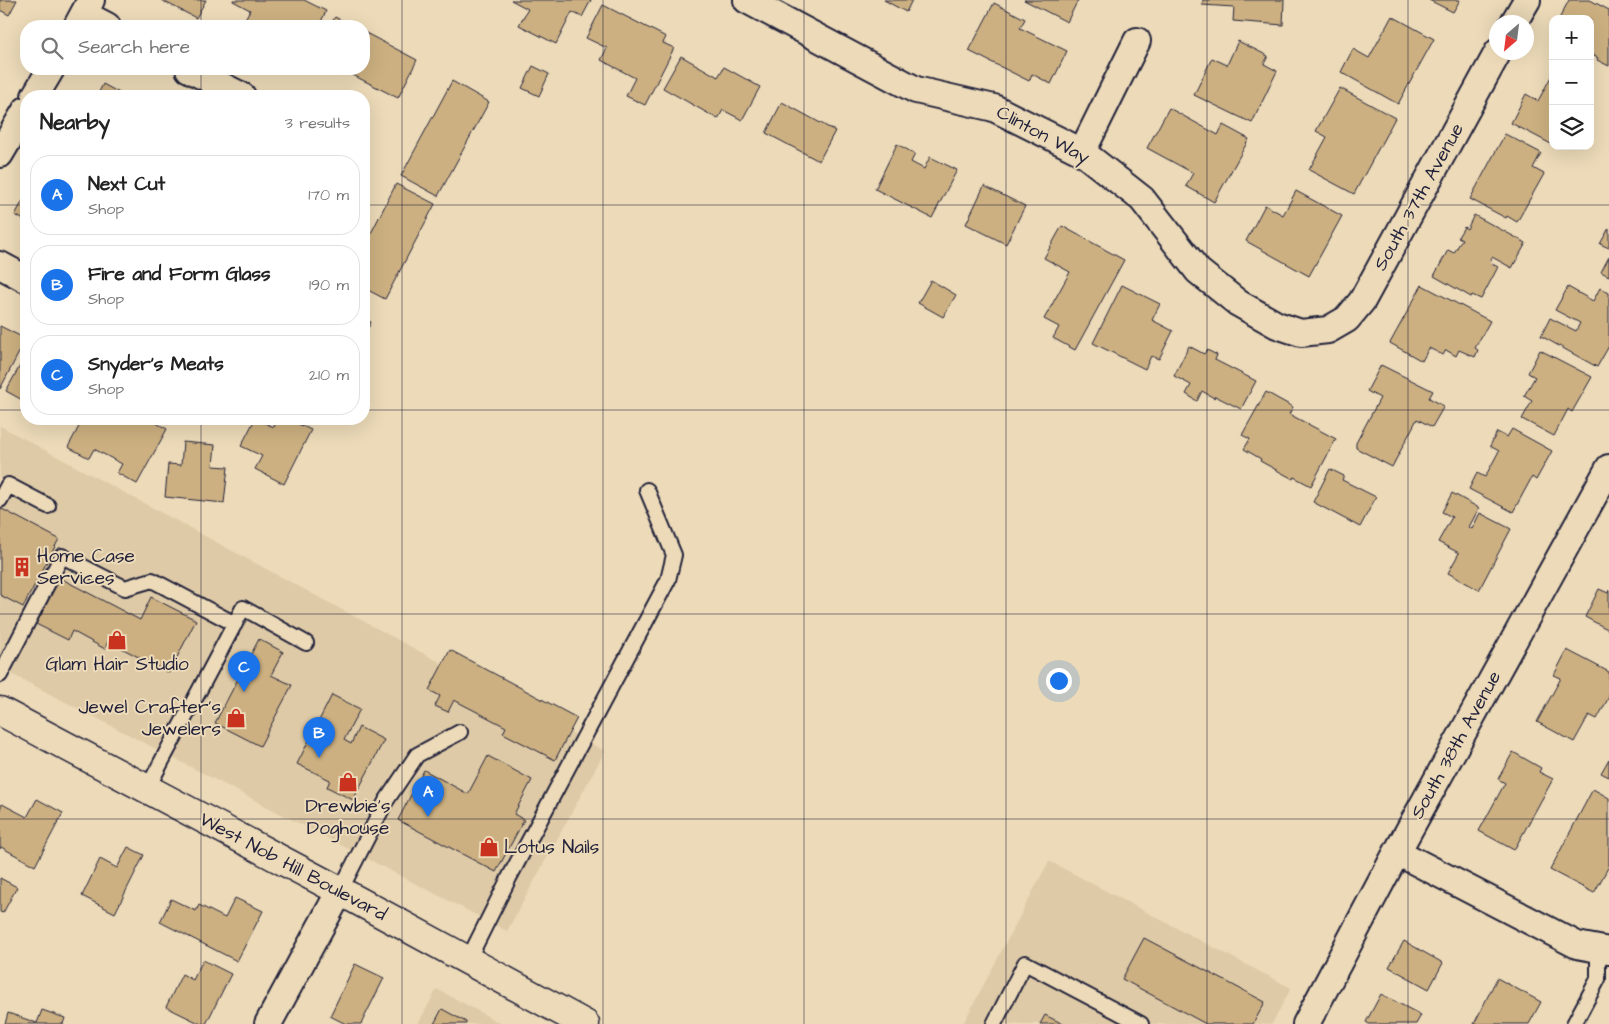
<!DOCTYPE html>
<html lang="en">
<head>
<meta charset="utf-8">
<style>
	:root { --surface:#fff; --page:#f6f6f6; --text:#222; --muted:#767676; --line:#e0e0e0; --accent:#1a73e8 }
	body { margin:0; font-family:"Architects Daughter",sans-serif; background:var(--page); color:var(--text) }
	.controls { position:absolute; right:15px; top:15px; display:grid; overflow:hidden; border-radius:10px; box-shadow:0 5px 20px #0002 }
	.controls button { width:45px; height:45px; display:grid; place-items:center; padding:0; border:0; border-bottom:1px solid var(--line); background:var(--surface); color:var(--text); font:25px sans-serif }
	.compass { position:absolute; left:1489px; top:15px; width:45px; height:45px; border-radius:50%; background:var(--surface); box-shadow:0 5px 20px #0002; rotate:208deg }
	.you { position:absolute; left:1058px; top:680px; width:18px; height:18px; margin:-12px; border:4px solid #fff; border-radius:50%; background:#1a73e8; box-shadow:0 0 0 8px #1a73e833 }
	.badge { display:grid; place-items:center; width:32px; height:32px; border-radius:50%; background:var(--accent); color:#fff; font-size:16px; font-weight:700 }
	.pin { position:absolute; translate:-50% -41px; filter:drop-shadow(0 1px 2px #0008) }
	.pin::after { content:''; position:absolute; top:26px; width:18px; height:15px; background:inherit; clip-path:polygon(0 0,100% 0,50% 100%) }
	.list { margin:0; padding:0; list-style:none }
	h2 { display:flex; justify-content:space-between; align-items:center; height:65px; margin:0; padding:0 20px; font-size:21px }
	h2 small { font-size:16px; font-weight:400; color:var(--muted) }
	.list li { display:grid; grid-template-columns:32px 1fr auto; gap:15px; align-items:center; box-sizing:border-box; height:80px; margin:0 10px 10px; padding:0 10px; border:1px solid var(--line); border-radius:20px }
	.list b { display:block; font-size:19px; white-space:nowrap }
	.list p { margin:0; font-size:16px; white-space:nowrap; color:var(--muted) }
	.list em { font-size:16px; font-style:normal; color:var(--muted) }
	.icon { flex:none; width:28px; height:28px; fill:none; stroke:currentColor; stroke-width:2; stroke-linecap:round; stroke-linejoin:round }
	.map { position:relative; flex:none; width:1609px; height:1024px; overflow:hidden }
	.search { position:absolute; background:var(--surface); box-shadow:0 5px 20px #0002; left:20px; top:20px; width:350px; height:55px; display:flex; align-items:center; gap:12px; box-sizing:border-box; padding:0 18px; border-radius:20px; color:var(--muted); font-size:19px }
	.panel { position:absolute; background:var(--surface); box-shadow:0 5px 20px #0002; left:20px; top:90px; width:350px; height:335px; border-radius:20px }
	.map>svg:first-child { display:block }
</style>
</head>
<body>
<div class="map">
<svg width="1609" height="1024" viewBox="0 0 1609 1024">
	<rect width="100%" height="100%" fill="#ecdab8"/>
	<filter id="ink" filterUnits="userSpaceOnUse"><feTurbulence type="fractalNoise" baseFrequency=".02" numOctaves="2"/><feDisplacementMap in="SourceGraphic" scale="10" xChannelSelector="R" yChannelSelector="G"/><feConvolveMatrix kernelMatrix="1 2 1 2 8 2 1 2 1" color-interpolation-filters="sRGB"/></filter>
	<g filter="url(#ink)">
		<path fill="#decaa6" d="M0,426L605,751L507,931L0,668Z
			M1049,861L1291,988L1272,1024H963Z
			M437,989L502,1024H418Z"/>
		<path fill="#ccb081" stroke="#22223b" d="M0,0H17L9,15L0,10Z
			M161,0H206L196,18Z
			M233,0H304L326,11L319,26H241L250,10L233,1Z
			M511,0H591L582,17L572,12L556,44L519,25L528,9Z
			M884,0H912L906,12Z
			M1024,0H1078L1067,22Z
			M1203,0H1284L1283,25L1233,21L1234,7L1202,5Z
			M1429,0H1460L1453,12Z
			M1569,0H1590L1609,10V66L1597,60L1598,58L1590,54V19H1559Z
			M994,3L1025,19L1020,28L1067,51L1051,84L1032,74L1029,81L969,51Z
			M603,5L666,37L663,43L674,48L645,105L626,96L635,78L601,60L607,48L586,38Z
			M1392,16L1434,39L1398,104L1341,72L1353,49L1369,58Z
			M335,17L352,26H330Z
			M364,32L417,60L398,98L341,69H364Z
			M1238,41L1268,56L1264,64L1277,71L1252,123L1194,95L1212,58L1227,65Z
			M681,56L718,77L724,67L760,87L742,120L723,110L718,119L663,88Z
			M533,66L549,74L539,96L522,88Z
			M1553,73V145L1511,123L1526,94L1538,101Z
			M452,81L489,102L438,196L401,176Z
			M103,84L125,96H97Z
			M1340,88L1395,118L1354,194L1309,170L1327,137L1316,131Z
			M782,102L835,131L819,161L766,133Z
			M1169,108L1218,135L1223,125L1249,139L1214,202L1186,186L1193,173L1147,148Z
			M1505,134L1541,153L1533,168L1544,174L1517,222L1507,216L1506,218L1470,199Z
			M897,144L915,154L911,162L924,169L930,157L957,170L932,218L875,189Z
			M396,184L435,204L385,299L364,288V247Z
			M984,186L1025,206L1006,244L966,224Z
			M1296,191L1342,216L1309,276L1246,241L1265,205L1283,215Z
			M26,195V221L15,215Z
			M1474,215L1526,243L1512,268L1492,257L1490,263L1498,267L1481,299L1472,295L1471,297L1434,276L1448,250L1454,253L1462,239L1458,237L1464,227L1467,229Z
			M1062,226L1124,260L1075,350L1053,338L1059,327L1044,319L1070,272L1044,258Z
			M1609,228V248L1600,244Z
			M1609,257V276L1601,272Z
			M931,280L956,295L943,317L918,303Z
			M1122,285L1160,304L1152,320L1173,331L1159,359L1151,356L1145,369L1093,343Z
			M1422,285L1490,321L1475,348L1478,350L1475,357L1459,350L1456,356L1446,350L1443,355L1429,348L1422,361L1390,343Z
			M1568,287L1593,301L1600,288L1609,293V346L1597,367L1541,336L1550,318L1576,331L1580,323L1555,310Z
			M364,318L371,322L364,336Z
			M0,326L26,339L0,389Z
			M1189,346L1204,354L1207,350L1217,355L1215,360L1256,381L1241,409L1215,396L1214,398L1202,391L1197,401L1186,394L1191,385L1174,376Z
			M1540,350L1592,377L1572,412L1568,409L1554,436L1522,419L1532,401L1524,396L1535,377L1528,373Z
			M26,355V402L6,391Z
			M1381,365L1433,391L1429,398L1444,406L1432,427L1417,419L1392,467L1356,448V443L1380,398L1367,391Z
			M1266,392L1293,407L1289,414L1336,439L1311,486L1294,477L1293,479L1260,461L1261,459L1244,449L1250,439L1242,435Z
			M56,419H74L70,426Z
			M83,419H149L167,429L137,484L117,473L122,464L94,449L89,458L68,447Z
			M255,419L274,427L278,419H288L311,430L284,484L255,469L262,456L241,446Z
			M1512,429L1552,451L1536,480L1532,477L1513,512L1469,489L1477,473L1485,477L1499,451L1490,446L1497,432L1507,437Z
			M183,442L215,445L213,466L228,467L224,503L165,497L168,464L181,465Z
			M1330,469L1344,476L1342,480L1376,497L1360,527L1313,502Z
			M1452,493L1479,508L1469,527L1472,529L1480,513L1511,529L1479,590L1448,573L1459,553L1438,542L1452,517L1442,512Z
			M2,509L59,539L23,607L0,595V512Z
			M60,578L140,620L151,597L196,620L169,673L108,641L105,649L72,631L68,640L36,624Z
			M1599,589L1608,593L1609,590V630L1585,617Z
			M259,639L283,652L271,675L292,685L260,746L215,723Z
			M450,650L577,718L555,760L503,733L506,727L454,700L448,712L435,706L440,696L429,690Z
			M1567,650L1609,672V697L1597,719L1589,715L1574,742L1537,722L1561,678L1554,675Z
			M332,695L360,709L344,740L351,744L359,727L384,740L353,800L327,787L330,780L297,764Z
			M1513,752L1541,768L1539,772L1553,779L1514,850L1479,831L1505,783L1498,779Z
			M488,756L532,780L514,814L524,820L496,872L398,820L424,770L468,794Z
			M1609,759V777L1601,773Z
			M1593,789L1609,798V866L1594,893L1550,870Z
			M37,799L63,813L35,866L1,847L0,849V809L2,804L27,817Z
			M128,847L144,855L115,913L82,896L100,859L117,868Z
			M0,878L17,887L3,913L0,912Z
			M235,898L263,911L237,961L160,922L171,899L196,911L199,905L225,918Z
			M1144,938L1265,1002L1253,1024H1206L1122,979Z
			M1404,941L1443,963L1429,989L1389,967Z
			M203,960L231,974L206,1024H201L166,1007L182,974L193,980Z
			M355,964L384,978L361,1024H346L330,1016Z
			M1497,978L1541,1002L1529,1024H1474Z
			M1381,994L1421,1015L1416,1024H1369L1366,1022Z
			M442,1009L466,1022V1024H434Z
			M42,1010L65,1018L63,1024H5L8,1013L37,1023Z
			M1045,1015L1063,1024H1040Z"/>
		<g fill="none" stroke-linecap="round" stroke-linejoin="round">
			<defs>
				<path id="lane" d="M0,500L8,485L48,506
					M0,675L62,556L125,588L152,580L235,624
					M147,789L243,608L306,643
					M340,891L386,801L417,755L460,732
					M468,960L509,878L668,580L674,555L647,490
					M994,1024L1025,963L1141,1024
					M1574,1024L1598,979V949"/>
				<path id="street" d="M747,0L916,90L994,108L1082,152L1142,199L1198,271L1238,303L1277,325L1301,333L1328,330L1347,319L1362,301L1498,52
					M84,14L107,26
					M1514,22L1527,0
					M77,26L91,0
					M189,69L242,96
					M35,96L51,69
					M1082,152L1137,41
					M0,154L26,110
					M0,265L26,279
					M1397,852L1577,945L1609,951
					M268,1024L340,891
					M1306,1024L1397,852L1609,468"/>
				<path id="primary" d="M0,711L340,891L585,1024"/>
			</defs>
			<use href="#lane" stroke="#22223b" stroke-width="18"/>
			<use href="#street" stroke="#22223b" stroke-width="30"/>
			<use href="#primary" stroke="#22223b" stroke-width="31"/>
			<use href="#lane" stroke="#ecdab8" stroke-width="14"/>
			<use href="#street" stroke="#ecdab8" stroke-width="26"/>
			<use href="#primary" stroke="#ecdab8" stroke-width="28"/>
		</g>
	</g>
	<path fill="none" stroke="#22223b" stroke-width="1" stroke-opacity="0.55" d="M201,0V26M402,0V1024M603,0V1024M804,0V1024M1006,0V1024M1207,0V1024M1408,0V1024M201,69V96M0,205H26M364,205H1609M0,410H26M364,410H1609M201,419V1024M0,614H1609M0,819H1609"/>
	<defs>
		<symbol id="building-bare" viewBox="-9 -9 18 18"><path d="M-4-6H4V6H1V3H-1V6H-4ZM-2.5-4.3h1.7v1.8h-1.7ZM.8-4.3h1.7v1.8H.8ZM-2.5-1h1.7V.8h-1.7ZM.8-1h1.7V.8H.8Z" fill="#c8321e" stroke="#ecdab8" stroke-width="2.5" paint-order="stroke"/></symbol>
		<symbol id="shop-bare" viewBox="-9 -9 18 18"><path d="M-5-2.5h2.3a2.7 3.5 0 0 1 5.4 0H5L5.5 6h-11ZM-1.5-2.5h3a1.5 2.3 0 0 0-3 0Z" fill="#c8321e" stroke="#ecdab8" stroke-width="2.5" paint-order="stroke"/></symbol>
	</defs>
	<g fill-rule="evenodd">
		<use href="#building-bare" x="8" y="553" width="28" height="28"/>
		<use href="#shop-bare" x="103" y="626" width="28" height="28"/>
		<use href="#shop-bare" x="222" y="704" width="28" height="28"/>
		<use href="#shop-bare" x="334" y="768" width="28" height="28"/>
		<use href="#shop-bare" x="475" y="833" width="28" height="28"/>
	</g>
	<g text-anchor="middle" dominant-baseline="central" stroke-width="4" stroke-linejoin="round" paint-order="stroke">
		<g font-size="19" fill="#22223b" stroke="#ecdab8">
			<text transform="translate(1043 135) rotate(28)">Clinton Way</text>
			<text transform="translate(1419 197) rotate(-61)">South 37th Avenue</text>
			<text transform="translate(1456 745) rotate(-61)">South 38th Avenue</text>
			<text transform="translate(293 867) rotate(28)">West Nob Hill Boulevard</text>
		</g>
		<g font-size="19" fill="#22223b" stroke="#ecdab8" text-anchor="start">
			<text x="37" y="556">Home Case<tspan x="37" dy="22">Services</tspan></text>
			<text x="117" y="664" text-anchor="middle">Glam Hair Studio</text>
			<text x="221" y="707" text-anchor="end">Jewel Crafter's<tspan x="221" dy="22">Jewelers</tspan></text>
			<text x="348" y="806" text-anchor="middle">Drewbie's<tspan x="348" dy="22">Doghouse</tspan></text>
			<text x="504" y="847">Lotus Nails</text>
		</g>
	</g>
</svg>
<div class="controls">
<button>+</button>
<button>−</button>
<button><svg class="icon" aria-label="layers" viewBox="0 0 24 24"><path d="M12 4l9 5-9 5-9-5zM3 14l9 5 9-5"/></svg></button>
</div>
<svg class="compass" viewBox="-18 -18 36 36"><path d="M0-13l5 13h-10z" fill="#e53935"/><path d="M0 13l5-13h-10z" fill="#767676"/></svg>
<div class="you"></div>
<div class="pin badge" style="left:428px;top:817px">A</div>
<div class="pin badge" style="left:319px;top:758px">B</div>
<div class="pin badge" style="left:244px;top:692px">C</div>
<div class="search"><svg class="icon" aria-label="search" viewBox="0 0 24 24"><circle cx="10" cy="10" r="6"/><path d="M15 15l6 6"/></svg>Search here</div>
<section class="panel">
<h2>Nearby<small>3 results</small></h2>
<ul class="list">
<li><span class="badge">A</span><div><b>Next Cut</b><p>Shop</p></div><em>170 m</em></li>
<li><span class="badge">B</span><div><b>Fire and Form Glass</b><p>Shop</p></div><em>190 m</em></li>
<li><span class="badge">C</span><div><b>Snyder's Meats</b><p>Shop</p></div><em>210 m</em></li>
</ul>
</section>
</div>
</body>
</html>
